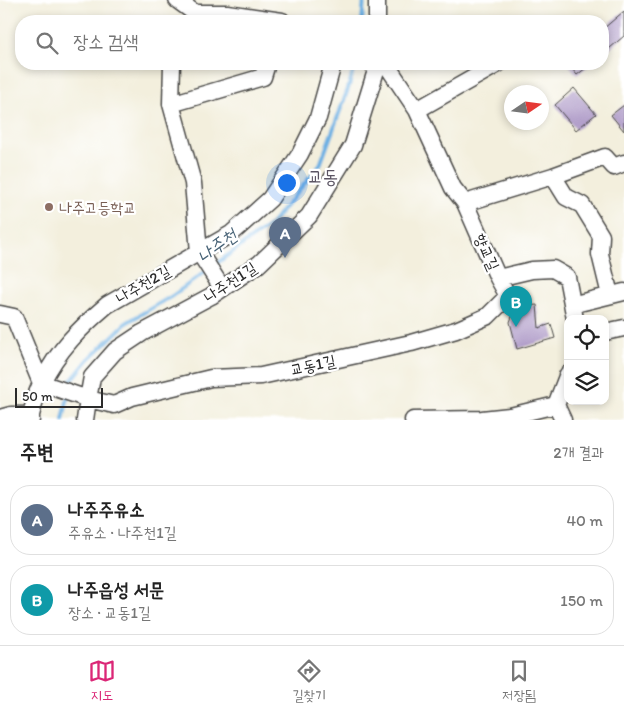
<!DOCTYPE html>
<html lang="ko">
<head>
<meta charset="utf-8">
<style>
	:root { --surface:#fff; --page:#f6f6f6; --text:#222; --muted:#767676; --line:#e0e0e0; --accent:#db2777 }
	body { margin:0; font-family:Itim,"Poor Story",sans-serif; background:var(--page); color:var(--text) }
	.controls { position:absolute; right:15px; bottom:15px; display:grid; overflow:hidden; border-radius:10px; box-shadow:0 2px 8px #0003 }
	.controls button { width:45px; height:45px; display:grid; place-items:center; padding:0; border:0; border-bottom:1px solid var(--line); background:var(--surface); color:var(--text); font:25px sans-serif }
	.compass { position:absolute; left:504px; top:85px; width:45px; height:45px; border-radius:50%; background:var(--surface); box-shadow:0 2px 8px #0003; rotate:77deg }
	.scale { position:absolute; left:15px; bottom:12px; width:88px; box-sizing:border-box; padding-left:5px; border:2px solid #2b2b2b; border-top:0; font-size:14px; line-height:18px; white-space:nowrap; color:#2b2b2b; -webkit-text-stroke:4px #fff; paint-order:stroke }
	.you { position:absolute; left:286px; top:182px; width:18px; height:18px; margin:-12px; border:4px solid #fff; border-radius:50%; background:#1a73e8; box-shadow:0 0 0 8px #1a73e833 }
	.badge { display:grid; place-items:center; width:32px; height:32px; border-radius:50%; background:var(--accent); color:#fff; font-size:16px; font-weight:700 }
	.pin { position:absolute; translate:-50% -41px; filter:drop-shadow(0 1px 2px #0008) }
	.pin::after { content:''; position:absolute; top:26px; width:18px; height:15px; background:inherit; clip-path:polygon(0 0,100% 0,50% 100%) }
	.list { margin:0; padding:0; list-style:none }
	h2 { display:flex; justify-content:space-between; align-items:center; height:65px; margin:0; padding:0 20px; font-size:21px }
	h2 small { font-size:16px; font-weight:400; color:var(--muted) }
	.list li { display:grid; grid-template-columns:32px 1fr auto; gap:15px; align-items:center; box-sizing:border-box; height:70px; margin:0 10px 10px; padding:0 10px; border:1px solid var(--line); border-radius:20px }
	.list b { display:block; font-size:19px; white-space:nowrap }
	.list p { margin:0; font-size:16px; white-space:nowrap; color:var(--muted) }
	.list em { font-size:16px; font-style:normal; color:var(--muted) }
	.icon { flex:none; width:28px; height:28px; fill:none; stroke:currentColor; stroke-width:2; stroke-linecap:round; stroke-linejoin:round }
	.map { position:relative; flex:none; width:624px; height:420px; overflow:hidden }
	.search { position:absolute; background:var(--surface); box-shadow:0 2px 8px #0003; left:15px; right:15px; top:15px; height:55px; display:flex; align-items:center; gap:12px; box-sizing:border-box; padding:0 18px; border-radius:20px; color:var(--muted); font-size:19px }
	.sheet { height:225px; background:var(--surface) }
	nav { display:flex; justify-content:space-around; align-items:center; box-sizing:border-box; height:70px; border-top:1px solid var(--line); background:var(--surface); font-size:14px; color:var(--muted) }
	nav a { display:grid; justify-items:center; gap:2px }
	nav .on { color:var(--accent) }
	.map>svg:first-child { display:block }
</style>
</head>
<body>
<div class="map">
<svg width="624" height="420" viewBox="0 0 624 420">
	<rect width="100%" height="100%" fill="#fff"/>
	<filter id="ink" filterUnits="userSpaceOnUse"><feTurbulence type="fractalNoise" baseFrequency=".02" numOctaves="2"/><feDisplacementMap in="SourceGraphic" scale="10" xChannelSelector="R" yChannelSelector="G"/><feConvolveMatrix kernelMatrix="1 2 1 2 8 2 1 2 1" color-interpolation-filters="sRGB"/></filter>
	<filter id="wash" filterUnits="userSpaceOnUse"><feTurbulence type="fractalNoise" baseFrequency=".0096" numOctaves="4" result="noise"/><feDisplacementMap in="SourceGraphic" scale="20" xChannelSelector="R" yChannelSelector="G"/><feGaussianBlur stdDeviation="1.12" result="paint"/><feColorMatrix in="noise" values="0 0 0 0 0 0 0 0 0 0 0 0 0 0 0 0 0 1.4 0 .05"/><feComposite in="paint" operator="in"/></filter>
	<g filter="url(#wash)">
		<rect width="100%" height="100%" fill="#f3efdd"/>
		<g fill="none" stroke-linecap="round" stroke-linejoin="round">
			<path stroke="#6eb1e3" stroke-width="4" d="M362,21L364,0
				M213,266L271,224L320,165L348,89L355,64
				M69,389L71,381L88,360L126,323L172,296L205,272
				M63,420L68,396"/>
		</g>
		<g id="blocks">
			<path fill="#b3a0cb" d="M624,11V36L603,54V29Z
				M568,64H591L577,75Z
				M574,88L596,114L576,130L555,105Z
				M624,105V131L611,115Z
				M537,305L539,328L551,324L555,338L517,349L510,322L513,314L525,306Z"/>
		</g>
	</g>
	<g filter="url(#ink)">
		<use href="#blocks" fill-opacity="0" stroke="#494846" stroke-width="1"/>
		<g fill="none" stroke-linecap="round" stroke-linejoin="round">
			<defs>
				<path id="minor" d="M177,0L195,13H227L282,21
					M377,0V21
					M172,64L171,104L193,183L199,252L222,288
					M386,64L417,110L453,188L465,203L498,278L532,270L553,269L567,277L575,319
					M171,104L263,77L267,64
					M417,110L498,64
					M553,176L566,197L582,205L601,236L600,254L610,295
					M465,203L553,176L605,157L614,167L624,163
					M572,301L579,303L624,292
					M0,314L14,317L41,383L88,399L114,405L132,397L211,378L261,376L411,343L456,330L488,316L508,296L498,278
					M605,332L624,328
					M0,418L11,415H31
					M31,420V415C34,404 36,392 42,382C58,350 80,328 107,305L231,234L270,199L300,154L318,118L333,64
					M85,420L88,399L92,377L115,351L142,333L211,296L259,264L309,216L353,145L378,64
					M413,420L482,419L510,416L556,405
					M563,420L556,405L568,374"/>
			</defs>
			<use href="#minor" stroke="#494846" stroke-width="19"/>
			<use href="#minor" stroke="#fff" stroke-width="16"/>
		</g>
	</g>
	<circle fill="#8d6e63" stroke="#fff" stroke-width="2" cx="49" cy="207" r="5"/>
	<g text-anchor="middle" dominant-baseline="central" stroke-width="4.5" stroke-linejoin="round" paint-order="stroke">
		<g font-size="16" fill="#785e54" stroke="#fff" text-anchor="start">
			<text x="59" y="207">나주고등학교</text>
		</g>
		<g font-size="16" fill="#2b2b2b" stroke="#fff">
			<text transform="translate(487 252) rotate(66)">향교길</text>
			<text transform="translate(230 282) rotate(-33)">나주천1길</text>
			<text transform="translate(143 284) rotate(-30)">나주천2길</text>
			<text transform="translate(313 365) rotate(-12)">교동1길</text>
		</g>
		<g font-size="18" font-style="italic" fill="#466175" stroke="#fff">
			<text transform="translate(217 246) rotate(-36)">나주천</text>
		</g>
		<g font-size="19" fill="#5b5463" stroke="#fff">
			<text x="323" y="176">교동</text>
		</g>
	</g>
</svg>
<div class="controls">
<button><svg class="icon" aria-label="locate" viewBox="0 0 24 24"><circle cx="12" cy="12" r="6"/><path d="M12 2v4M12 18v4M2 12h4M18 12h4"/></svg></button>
<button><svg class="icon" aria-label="layers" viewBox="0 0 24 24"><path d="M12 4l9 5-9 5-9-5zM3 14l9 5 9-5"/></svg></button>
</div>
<svg class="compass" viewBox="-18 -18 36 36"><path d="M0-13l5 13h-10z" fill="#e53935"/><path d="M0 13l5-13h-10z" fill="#767676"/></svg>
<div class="scale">50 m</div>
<div class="you"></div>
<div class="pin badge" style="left:285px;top:258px;background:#5c6f8a">A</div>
<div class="pin badge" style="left:516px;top:327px;background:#0f9aa8">B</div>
<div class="search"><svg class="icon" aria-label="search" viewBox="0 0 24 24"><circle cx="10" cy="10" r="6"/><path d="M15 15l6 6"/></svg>장소 검색</div>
</div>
<section class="sheet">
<h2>주변<small>2개 결과</small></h2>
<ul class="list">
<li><span class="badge" style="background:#5c6f8a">A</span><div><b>나주주유소</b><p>주유소 · 나주천1길</p></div><em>40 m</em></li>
<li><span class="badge" style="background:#0f9aa8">B</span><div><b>나주읍성 서문</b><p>장소 · 교동1길</p></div><em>150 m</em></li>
</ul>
</section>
<nav>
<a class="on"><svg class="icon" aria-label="map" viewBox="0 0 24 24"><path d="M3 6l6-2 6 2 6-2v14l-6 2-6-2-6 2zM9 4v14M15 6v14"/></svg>지도</a>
<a><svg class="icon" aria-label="directions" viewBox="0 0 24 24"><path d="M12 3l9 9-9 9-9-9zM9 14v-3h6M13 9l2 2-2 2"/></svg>길찾기</a>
<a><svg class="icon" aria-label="saved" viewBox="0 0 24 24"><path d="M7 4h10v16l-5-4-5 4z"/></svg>저장됨</a>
</nav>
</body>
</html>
